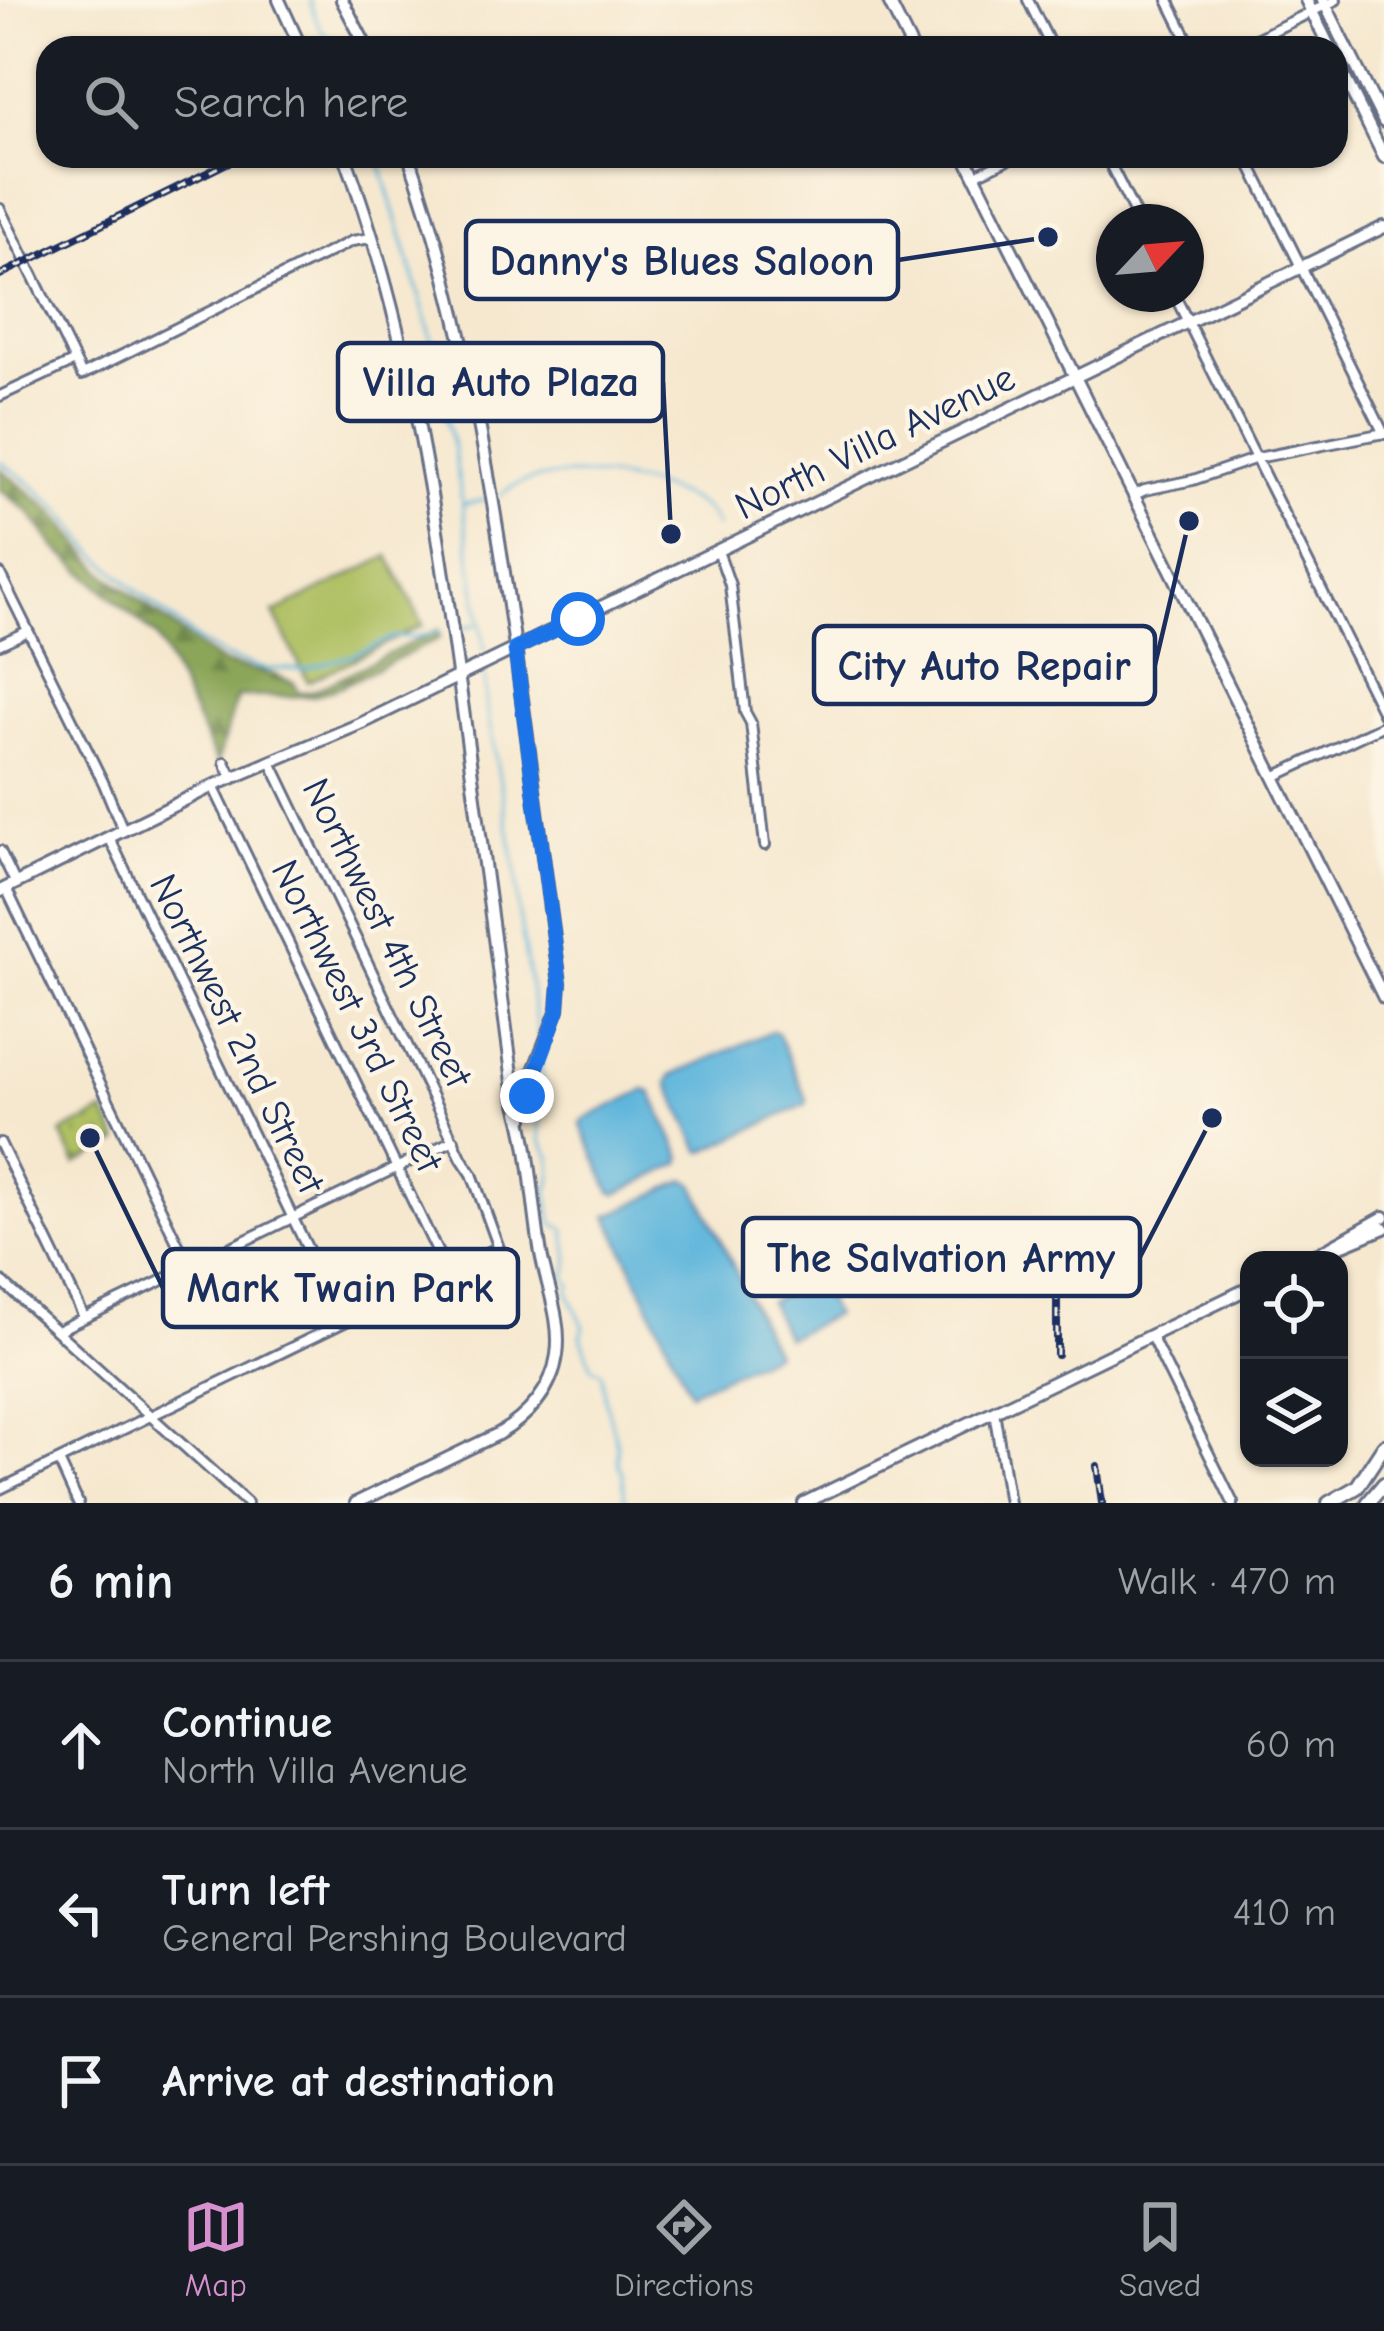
<!DOCTYPE html>
<html lang="en">
<head>
<meta charset="utf-8">
<style>
	:root { --surface:#171b24; --page:#20242c; --text:#f1f3f6; --muted:#9ea1a6; --line:#363941; --accent:#d690ce }
	body { margin:0; font-family:"Comic Neue",sans-serif; background:var(--page); color:var(--text) }
	.controls { position:absolute; right:36px; bottom:36px; display:grid; overflow:hidden; border-radius:24px; box-shadow:0 3px 9px #0004 }
	.controls button { width:108px; height:108px; display:grid; place-items:center; padding:0; border:0; border-bottom:3px solid var(--line); background:var(--surface); color:var(--text); font:60px sans-serif }
	.compass { position:absolute; left:1096px; top:204px; width:108px; height:108px; border-radius:50%; background:var(--surface); box-shadow:0 3px 9px #0004; rotate:64deg }
	.stop { position:absolute; width:36px; height:36px; margin:-27px; border:9px solid #1a73e8; border-radius:50%; background:#fff }
	.stop.end { background:#1a73e8; border-color:#fff; box-shadow:0 3px 12px #0008 }
	.list { margin:0; padding:0; list-style:none }
	h2 { display:flex; justify-content:space-between; align-items:center; height:156px; margin:0; padding:0 48px; font-size:51px }
	h2 small { font-size:39px; font-weight:400; color:var(--muted) }
	.list li { display:grid; grid-template-columns:78px 1fr auto; gap:36px; align-items:center; box-sizing:border-box; height:168px; padding:0 48px; border-top:3px solid var(--line) }
	.list b { display:block; font-size:45px; white-space:nowrap }
	.list p { margin:0; font-size:39px; white-space:nowrap; color:var(--muted) }
	.list em { font-size:39px; font-style:normal; color:var(--muted) }
	.icon { flex:none; width:66px; height:66px; fill:none; stroke:currentColor; stroke-width:2; stroke-linecap:round; stroke-linejoin:round }
	.map { position:relative; flex:none; width:1384px; height:1503px; overflow:hidden }
	.search { position:absolute; background:var(--surface); box-shadow:0 3px 9px #0004; left:36px; right:36px; top:36px; height:132px; display:flex; align-items:center; gap:30px; box-sizing:border-box; padding:0 42px; border-radius:36px; color:var(--muted); font-size:45px }
	.sheet { height:660px; background:var(--surface) }
	nav { display:flex; justify-content:space-around; align-items:center; box-sizing:border-box; height:168px; border-top:3px solid var(--line); background:var(--surface); font-size:33px; color:var(--muted) }
	nav a { display:grid; justify-items:center; gap:6px }
	nav .on { color:var(--accent) }
	.map>svg:first-child { display:block }
</style>
</head>
<body>
<div class="map">
<svg width="1384" height="1503" viewBox="0 0 1384 1503">
	<defs>
		<pattern id="grass-dots" width="8" height="8" patternUnits="userSpaceOnUse" patternTransform="scale(3)"><rect width="8" height="8" fill="#afc063"/><path d="M2 2h.1M6 6h.1" fill="none" stroke="#8e9c55" stroke-width="1.8" stroke-linecap="round"/></pattern>
		<pattern id="forest-firs" width="22" height="20" patternUnits="userSpaceOnUse" patternTransform="scale(3)"><rect width="22" height="20" fill="#8ba659"/><path d="M5 1l3.5 6h-7zM16 11l3.5 6h-7z" fill="#71884d"/></pattern>
	</defs>
	<rect width="100%" height="100%" fill="#fcf5e5"/>
	<filter id="ink" filterUnits="userSpaceOnUse"><feTurbulence type="fractalNoise" baseFrequency=".00833" numOctaves="2"/><feDisplacementMap in="SourceGraphic" scale="24" xChannelSelector="R" yChannelSelector="G"/><feConvolveMatrix kernelMatrix="1 2 1 2 8 2 1 2 1" color-interpolation-filters="sRGB"/></filter>
	<filter id="wash" filterUnits="userSpaceOnUse"><feTurbulence type="fractalNoise" baseFrequency=".004" numOctaves="4" result="noise"/><feDisplacementMap in="SourceGraphic" scale="48" xChannelSelector="R" yChannelSelector="G"/><feGaussianBlur stdDeviation="2.7" result="paint"/><feColorMatrix in="noise" values="0 0 0 0 0 0 0 0 0 0 0 0 0 0 0 0 0 1.4 0 .05"/><feComposite in="paint" operator="in"/></filter>
	<g filter="url(#wash)">
		<rect width="100%" height="100%" fill="#f6e8cf"/>
		<path fill="url(#grass-dots)" stroke="#657860" stroke-width="3" d="M105,1112L119,1142L76,1164L61,1133Z"/>
		<path fill="url(#forest-firs)" stroke="#536a5c" stroke-width="3" d="M0,469L54,512L103,572L202,649L222,663L271,674L294,683L299,692H311L438,630L440,638L341,686L313,696L237,697L217,763L157,637L56,548L29,512L0,490Z"/>
		<path fill="#afc063" stroke="#657860" stroke-width="3" d="M389,556L423,625L308,682L274,613Z"/>
		<path fill="#5fb6dc" stroke="#3d729d" stroke-width="3" d="M772,1031L777,1033L807,1099L806,1104L703,1152L700,1150L668,1083L671,1076Z
			M645,1090L651,1092L682,1157L681,1163L617,1194L611,1192L581,1125L583,1120Z
			M686,1180L694,1184L775,1353L690,1392L608,1216Z
			M817,1279L834,1315L786,1338L769,1302Z"/>
		<g fill="none" stroke-linecap="round" stroke-linejoin="round">
			<path stroke="#5fb6dc" stroke-width="3" d="M310,0C314,17 320,35 335,43L337,48
				M378,156L430,332L438,370V386L454,450L485,651
				M0,462L21,476L60,509L95,553L130,585L200,642L226,657L264,669H306L353,655L394,637H415L441,632
				M500,496C535,458 670,477 707,511C711,515 714,521 717,526
				M464,504L486,500
				M462,628L477,624
				M485,676L486,705L516,870L518,909L539,1042
				M541,1063L543,1101L539,1120L540,1140L551,1158L552,1179L548,1193L552,1223L565,1229L569,1260L566,1278L571,1285L568,1292L584,1327L581,1336L592,1367L601,1372L606,1403L617,1444L618,1463L623,1474L625,1503"/>
		</g>
	</g>
	<g filter="url(#ink)">
		<g fill="none" stroke-linecap="round" stroke-linejoin="round">
			<defs>
				<path id="street" d="M1028,0L1052,48
					M1168,0L1192,48
					M1237,48L1336,0
					M1106,156L1139,222
					M1246,156L1384,434
					M975,175L1015,156
					M0,209L82,375L352,241L371,238
					M1174,294L1384,715
					M0,396L75,361
					M1134,495L1145,490L1193,480L1257,458L1384,433
					M718,551L730,585L745,712L751,723L765,845
					M0,574L104,784L123,830
					M0,644L28,631
					M225,762L232,777
					M271,762L462,1159L472,1174L504,1262
					M1274,777L1384,725
					M213,786L447,1272
					M109,837L343,1322
					M0,851L16,884
					M6,888L189,1267
					M0,1143L84,1317
					M0,1280L247,1503
					M57,1331L454,1140
					M1151,1336L1233,1503
					M994,1411L1009,1503
					M59,1461L78,1503
					M0,1489L497,1248"/>
				<path id="secondary" d="M279,0L301,48
					M342,0L367,48
					M888,0L912,48
					M1306,0L1330,48
					M1323,0L1384,122
					M1336,60L1384,157
					M345,156C412,337 438,527 464,717C481,844 499,970 515,1097C531,1148 532,1202 541,1254C547,1287 562,1320 557,1355C552,1390 528,1417 498,1434L356,1503
					M409,156C465,317 491,479 515,647C531,759 546,871 560,983L558,1009L533,1073L523,1118
					M965,156L1384,998
					M0,891L213,786L360,724L1384,227
					M1341,1246L1384,1228
					M1307,1260L1384,1217
					M804,1503L1249,1288"/>
				<path id="primary" d="M1329,1503L1357,1487L1384,1446
					M1368,1503L1384,1484"/>
			</defs>
			<use href="#street" stroke="#687086" stroke-width="14"/>
			<use href="#secondary" stroke="#687086" stroke-width="16"/>
			<use href="#primary" stroke="#687086" stroke-width="18"/>
			<use href="#street" stroke="#fff" stroke-width="8"/>
			<use href="#secondary" stroke="#fff" stroke-width="10"/>
			<use href="#primary" stroke="#fff" stroke-width="12"/>
			<defs>
				<path id="rail" d="M0,275L241,156
					M1057,1355V1294
					M1097,1466L1102,1503"/>
			</defs>
			<use href="#rail" stroke="#1b2f5e" stroke-width="8"/>
			<use href="#rail" stroke="#fcf5e5" stroke-width="3" stroke-dasharray="9" stroke-linecap="butt"/>
		</g>
	</g>
	<g fill="none" stroke-linecap="round" stroke-linejoin="round" filter="url(#ink)">
		<path stroke="#1a73e8" stroke-width="15" d="M527,1096L558,1010L560,983L515,649L578,619"/>
	</g>
	<g text-anchor="middle" dominant-baseline="central" stroke-width="9" stroke-linejoin="round" paint-order="stroke">
		<g font-size="39" fill="#1b2f5e" stroke="#fcf5e5">
			<text transform="translate(875 442) rotate(-26)">North Villa Avenue</text>
			<text transform="translate(387 933) rotate(64)">Northwest 4th Street</text>
			<text transform="translate(357 1016) rotate(64)">Northwest 3rd Street</text>
			<text transform="translate(237 1034) rotate(64)">Northwest 2nd Street</text>
		</g>
	</g>
	<path fill="none" stroke="#1b2f5e" stroke-width="4.5" d="M1048 237L898 260M671 534L663 382M1189 521L1155 665M1212 1118L1140 1257M90 1138L163 1288"/>
	<g fill="#1b2f5e" stroke="#fcf5e5" stroke-width="4.5">
		<circle cx="1048" cy="237" r="12"/>
		<circle cx="671" cy="534" r="12"/>
		<circle cx="1189" cy="521" r="12"/>
		<circle cx="1212" cy="1118" r="12"/>
		<circle cx="90" cy="1138" r="12"/>
	</g>
	<g fill="#fcf5e5" stroke="#1b2f5e" stroke-width="4.5">
		<rect x="466" y="221" width="432" height="78" rx="12"/>
		<rect x="338" y="343" width="325" height="78" rx="12"/>
		<rect x="814" y="626" width="341" height="78" rx="12"/>
		<rect x="743" y="1218" width="397" height="78" rx="12"/>
		<rect x="163" y="1249" width="355" height="78" rx="12"/>
	</g>
	<g font-size="42" text-anchor="middle" font-weight="bold" fill="#1b2f5e">
		<text x="682" y="275">Danny's Blues Saloon</text>
		<text x="501" y="396">Villa Auto Plaza</text>
		<text x="984" y="680">City Auto Repair</text>
		<text x="941" y="1272">The Salvation Army</text>
		<text x="340" y="1302">Mark Twain Park</text>
	</g>
</svg>
<div class="controls">
<button><svg class="icon" aria-label="locate" viewBox="0 0 24 24"><circle cx="12" cy="12" r="6"/><path d="M12 2v4M12 18v4M2 12h4M18 12h4"/></svg></button>
<button><svg class="icon" aria-label="layers" viewBox="0 0 24 24"><path d="M12 4l9 5-9 5-9-5zM3 14l9 5 9-5"/></svg></button>
</div>
<svg class="compass" viewBox="-18 -18 36 36"><path d="M0-13l5 13h-10z" fill="#e53935"/><path d="M0 13l5-13h-10z" fill="#9ea1a6"/></svg>
<div class="stop" style="left:578px;top:619px"></div>
<div class="stop end" style="left:527px;top:1096px"></div>
<div class="search"><svg class="icon" aria-label="search" viewBox="0 0 24 24"><circle cx="10" cy="10" r="6"/><path d="M15 15l6 6"/></svg>Search here</div>
</div>
<section class="sheet">
<h2>6 min<small>Walk · 470 m</small></h2>
<ul class="list">
<li><svg class="icon" aria-label="ahead" viewBox="0 0 24 24"><path d="M12 20V5M6 11l6-6 6 6"/></svg><div><b>Continue</b><p>North Villa Avenue</p></div><em>60 m</em></li>
<li><svg class="icon" aria-label="left" viewBox="0 0 24 24"><path d="M17 20v-9H6M10 6l-5 5 5 5"/></svg><div><b>Turn left</b><p>General Pershing Boulevard</p></div><em>410 m</em></li>
<li><svg class="icon" aria-label="arrive" viewBox="0 0 24 24"><path d="M6 21V4h12l-3 4 3 4H6"/></svg><div><b>Arrive at destination</b></div></li>
</ul>
</section>
<nav>
<a class="on"><svg class="icon" aria-label="map" viewBox="0 0 24 24"><path d="M3 6l6-2 6 2 6-2v14l-6 2-6-2-6 2zM9 4v14M15 6v14"/></svg>Map</a>
<a><svg class="icon" aria-label="directions" viewBox="0 0 24 24"><path d="M12 3l9 9-9 9-9-9zM9 14v-3h6M13 9l2 2-2 2"/></svg>Directions</a>
<a><svg class="icon" aria-label="saved" viewBox="0 0 24 24"><path d="M7 4h10v16l-5-4-5 4z"/></svg>Saved</a>
</nav>
</body>
</html>
